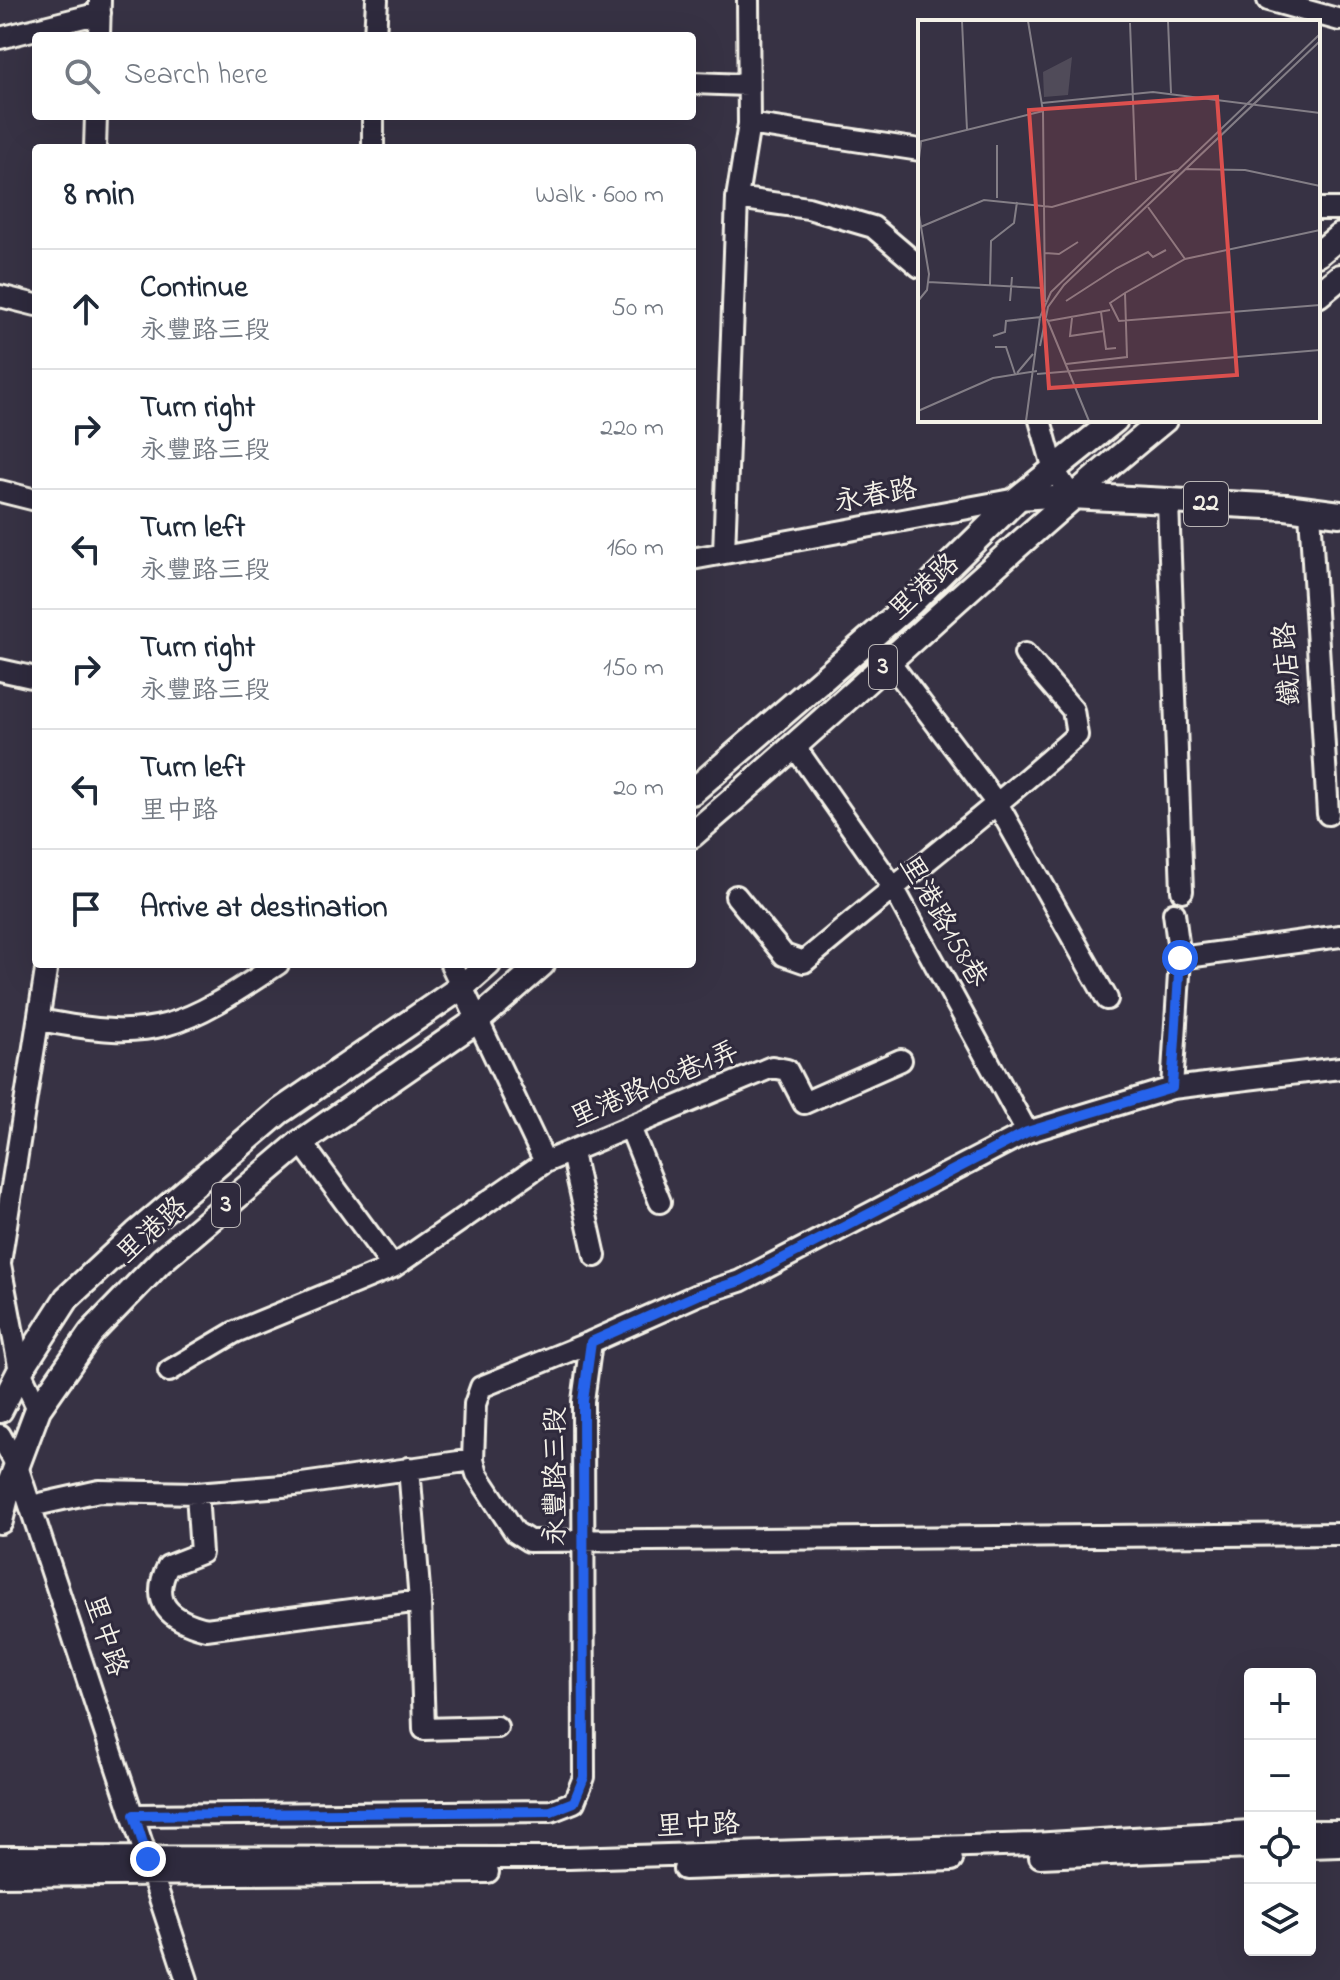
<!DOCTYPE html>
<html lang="en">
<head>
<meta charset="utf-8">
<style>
	:root { --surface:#fff; --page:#f2f2f3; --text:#1f2937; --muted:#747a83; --line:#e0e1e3 }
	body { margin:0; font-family:"Indie Flower","LXGW WenKai TC",sans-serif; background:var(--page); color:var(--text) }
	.controls { position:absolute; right:24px; bottom:24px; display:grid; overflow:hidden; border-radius:8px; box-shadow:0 8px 32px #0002 }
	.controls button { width:72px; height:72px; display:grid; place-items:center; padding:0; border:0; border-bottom:2px solid var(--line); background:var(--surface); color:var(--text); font:40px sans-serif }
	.stop { position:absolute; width:24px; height:24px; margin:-18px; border:6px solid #2563eb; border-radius:50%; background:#fff }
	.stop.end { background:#2563eb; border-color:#fff; box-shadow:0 2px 8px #0008 }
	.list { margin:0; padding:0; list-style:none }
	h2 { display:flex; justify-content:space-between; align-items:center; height:104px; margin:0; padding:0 32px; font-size:34px }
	h2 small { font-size:26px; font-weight:400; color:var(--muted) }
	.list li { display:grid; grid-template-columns:52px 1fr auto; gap:24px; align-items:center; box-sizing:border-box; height:120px; padding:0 32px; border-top:2px solid var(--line) }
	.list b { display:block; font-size:30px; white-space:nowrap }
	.list p { margin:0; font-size:26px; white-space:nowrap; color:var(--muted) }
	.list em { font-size:26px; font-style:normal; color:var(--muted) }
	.icon { flex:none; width:44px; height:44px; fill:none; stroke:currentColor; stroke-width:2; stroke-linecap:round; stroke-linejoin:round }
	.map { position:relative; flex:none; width:1340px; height:1980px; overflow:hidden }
	.search { position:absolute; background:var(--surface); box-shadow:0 8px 32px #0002; left:32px; top:32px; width:664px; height:88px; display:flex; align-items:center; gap:20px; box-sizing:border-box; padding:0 28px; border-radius:8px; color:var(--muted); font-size:30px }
	.panel { position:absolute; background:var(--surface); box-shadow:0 8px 32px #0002; left:32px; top:144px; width:664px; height:824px; border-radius:8px }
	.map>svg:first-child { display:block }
</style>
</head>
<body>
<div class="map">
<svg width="1340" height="1980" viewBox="0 0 1340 1980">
	<rect width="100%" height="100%" fill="#373244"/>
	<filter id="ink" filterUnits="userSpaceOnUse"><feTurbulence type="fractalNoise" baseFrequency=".0125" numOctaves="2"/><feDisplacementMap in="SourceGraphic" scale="16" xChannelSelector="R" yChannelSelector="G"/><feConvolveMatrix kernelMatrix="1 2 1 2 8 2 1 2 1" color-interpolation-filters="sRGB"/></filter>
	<g filter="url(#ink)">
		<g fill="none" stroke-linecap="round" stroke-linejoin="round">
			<defs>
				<path id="minor" d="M1268,0L1340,20
					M99,36L100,0
					M375,36L377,0
					M0,38L100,13
					M692,83L747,85
					M749,124L920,150
					M95,148L96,116
					M373,148V116
					M737,198L808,208L873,227L920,267
					M1318,209H1340
					M0,296L36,305
					M0,491L36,500
					M1168,502L1182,891
					M1310,511L1328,814
					M724,553L737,198L749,124L748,0
					M692,559L1017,499L1071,496L1054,470L1040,420
					M889,661L998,805L1107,999
					M0,670L36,678
					M795,747L893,887L1027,1132
					M736,896L784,955L804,962C894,885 989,814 1077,735L1073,710L1025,654
					M1180,958L1340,936
					M451,964L545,1162
					M40,1020C156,1043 182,1028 278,964
					M1172,1088L1180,958L1174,913
					M630,1127L660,1202
					M301,1142L393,1267
					M572,1153L595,1256
					M0,1263L47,964
					M0,1265L20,1371L38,1409
					M591,1342L481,1387L475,1404L473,1460L477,1474L515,1532L529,1541L1340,1534
					M169,1371L235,1332L393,1267L545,1162L772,1067L787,1070L804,1103L901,1060
					M0,1435L17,1466L187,1980
					M409,1468L420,1601L424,1729L497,1727
					M197,1493L201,1553L168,1566C149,1604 171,1620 206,1629L420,1601
					M31,1506L99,1491L197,1493L295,1485L473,1460
					M134,1815L551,1811L574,1802L584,1777L583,1401L591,1342L697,1295L740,1281L1027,1132L1172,1088L1340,1068
					M1310,1831H1340
					M1310,1847L1340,1846
					M0,1857L569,1858L1033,1844L1250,1831
					M1040,1857L1250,1848
					M684,1869L952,1860
					M0,1876L488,1872"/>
				<path id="major" d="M1318,254L1340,236
					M1318,295L1340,277
					M1071,496L1286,507L1340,514
					M692,792L911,603L1017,499L1115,420
					M692,835C852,699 1002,553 1164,420
					M0,1410L20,1371L67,1298L136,1234L279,1112L463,986L488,964
					M0,1521L8,1489L38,1409L91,1333L161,1261L301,1142L479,1019L542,964"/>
			</defs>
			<use href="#minor" stroke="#f4f1e8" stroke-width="26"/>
			<use href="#major" stroke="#f4f1e8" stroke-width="30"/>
			<use href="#minor" stroke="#2f2a3d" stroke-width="20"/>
			<use href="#major" stroke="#2f2a3d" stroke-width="24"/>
		</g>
	</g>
	<g fill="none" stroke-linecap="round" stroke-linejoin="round" filter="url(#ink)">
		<path stroke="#2563eb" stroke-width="10" d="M148,1859L134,1815L551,1811L574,1802L584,1777L583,1401L591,1342L697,1295L740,1281L1027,1132L1172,1088L1180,958"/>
	</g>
	<g text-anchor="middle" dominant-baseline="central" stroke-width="6" stroke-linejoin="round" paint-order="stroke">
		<g fill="#2f2a3d" stroke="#b9b5b5" stroke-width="2">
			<rect x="1184" y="482" width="44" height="44" rx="6"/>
			<rect x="869" y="645" width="28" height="44" rx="6"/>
			<rect x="212" y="1183" width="28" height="44" rx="6"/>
		</g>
		<g font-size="26" font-weight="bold" fill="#f4f1e8">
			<text x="1206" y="504">22</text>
			<text x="883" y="667">3</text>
			<text x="226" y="1205">3</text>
		</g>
		<g font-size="28" fill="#f4f1e8" stroke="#2f2a3d">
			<text transform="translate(876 497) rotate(-10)">永春路</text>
			<text transform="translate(925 588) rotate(-42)">里港路</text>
			<text transform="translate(1289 664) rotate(-94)">鐵店路</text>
			<text transform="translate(942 922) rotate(60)">里港路158巷</text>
			<text transform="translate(655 1086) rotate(-23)">里港路108巷1弄</text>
			<text transform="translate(153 1231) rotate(-42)">里港路</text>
			<text transform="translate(557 1476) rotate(-90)">永豐路三段</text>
			<text transform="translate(104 1636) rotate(72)">里中路</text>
			<text transform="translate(698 1827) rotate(-2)">里中路</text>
		</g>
	</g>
	<g transform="translate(918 20)">
		<rect width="402" height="402" fill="#373244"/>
		<path d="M154,37L150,75L126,77L125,52Z" fill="#504b59"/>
		<path fill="none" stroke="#837e86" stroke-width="2" d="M44,1L49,110M110,1L125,91L127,282M250,1L253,73M212,3L218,160M124,83L235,72L402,93M0,122L125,91M0,147L3,122M267,149L327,150L402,166M79,178V125M230,187L267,239M0,189L11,254L9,270L0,281M0,208L66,180L134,187L260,150M127,233L141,234L160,222M10,262L124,268M72,265L73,221L96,203L99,182M207,273L192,283L201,301L402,285M92,281L94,257M148,281L199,248L230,232L235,237L248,230M183,292L188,329L198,328M154,298L152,316L186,311M129,299L171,401M130,301L192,290M75,316L87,312L88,301L123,297M122,326L130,287L146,265L402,21M77,327H88L97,354M148,344L209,337L207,273L267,239L402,210M99,353L115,334M119,354L402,330M0,391L75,358L119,351M108,401L122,297L133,272L402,14"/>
		<path fill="#dc504e" fill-opacity="0.15" stroke="#dc504e" stroke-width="4" d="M299,77L319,355L131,368L111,90Z"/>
		<rect width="402" height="402" fill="none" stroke="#f4f1e8" stroke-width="4"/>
	</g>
</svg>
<div class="controls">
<button>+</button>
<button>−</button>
<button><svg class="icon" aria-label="locate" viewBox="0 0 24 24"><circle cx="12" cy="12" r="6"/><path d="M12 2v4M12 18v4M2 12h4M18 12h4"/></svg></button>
<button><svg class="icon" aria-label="layers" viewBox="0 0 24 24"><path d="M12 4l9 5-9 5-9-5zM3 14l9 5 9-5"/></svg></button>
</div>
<div class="stop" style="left:1180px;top:958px"></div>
<div class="stop end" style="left:148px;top:1859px"></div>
<div class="search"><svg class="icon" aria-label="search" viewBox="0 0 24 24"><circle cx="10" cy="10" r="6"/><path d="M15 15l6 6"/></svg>Search here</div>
<section class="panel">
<h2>8 min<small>Walk · 600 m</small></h2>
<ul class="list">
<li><svg class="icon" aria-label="ahead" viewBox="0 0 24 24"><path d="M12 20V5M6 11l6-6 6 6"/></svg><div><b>Continue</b><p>永豐路三段</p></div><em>50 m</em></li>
<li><svg class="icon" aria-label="right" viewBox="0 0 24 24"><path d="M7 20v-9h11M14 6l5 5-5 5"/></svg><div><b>Turn right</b><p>永豐路三段</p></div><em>220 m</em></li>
<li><svg class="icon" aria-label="left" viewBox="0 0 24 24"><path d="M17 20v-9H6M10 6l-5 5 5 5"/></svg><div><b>Turn left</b><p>永豐路三段</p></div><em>160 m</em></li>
<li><svg class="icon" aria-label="right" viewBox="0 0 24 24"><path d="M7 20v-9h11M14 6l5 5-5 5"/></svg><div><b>Turn right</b><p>永豐路三段</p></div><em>150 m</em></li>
<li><svg class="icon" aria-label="left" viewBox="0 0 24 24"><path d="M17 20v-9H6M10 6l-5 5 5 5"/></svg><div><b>Turn left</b><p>里中路</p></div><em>20 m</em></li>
<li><svg class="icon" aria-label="arrive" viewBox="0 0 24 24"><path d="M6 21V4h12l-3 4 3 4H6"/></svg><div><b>Arrive at destination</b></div></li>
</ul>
</section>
</div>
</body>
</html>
